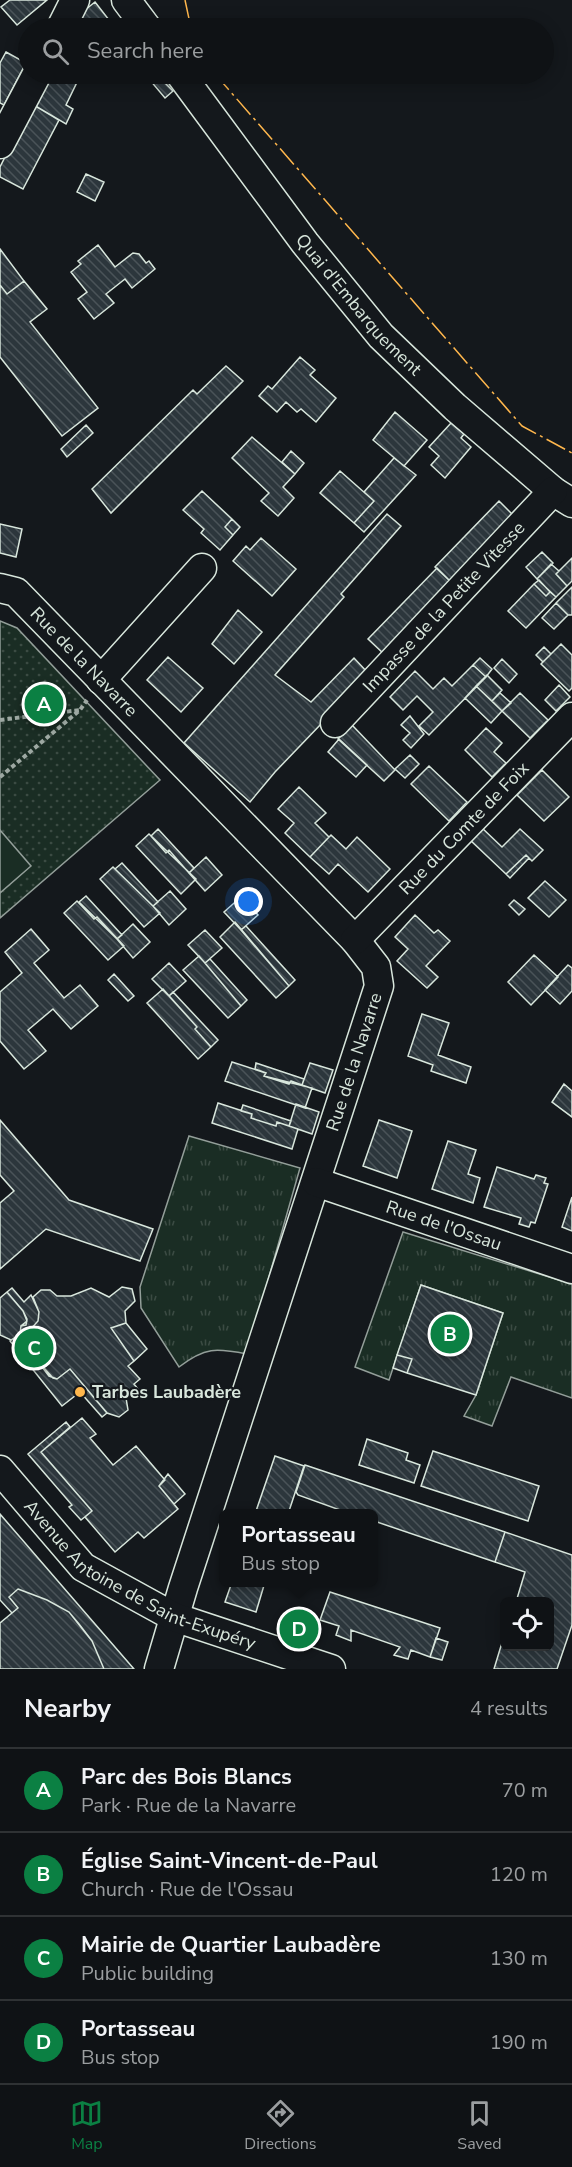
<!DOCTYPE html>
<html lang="en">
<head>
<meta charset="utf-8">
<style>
	:root { --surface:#0f1215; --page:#181b1e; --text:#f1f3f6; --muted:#9b9ea0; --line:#2f3234; --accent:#0b8043 }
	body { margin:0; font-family:"Nunito Sans",sans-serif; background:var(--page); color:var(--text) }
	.controls { position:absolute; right:18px; bottom:18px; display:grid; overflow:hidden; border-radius:9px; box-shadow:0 3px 15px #0003 }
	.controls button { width:54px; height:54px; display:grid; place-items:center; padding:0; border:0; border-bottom:2px solid var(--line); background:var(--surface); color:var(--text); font:30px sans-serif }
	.you { position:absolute; left:249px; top:902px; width:21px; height:21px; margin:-15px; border:4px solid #fff; border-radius:50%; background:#1a73e8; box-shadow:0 0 0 9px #1a73e833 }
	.badge { display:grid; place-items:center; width:39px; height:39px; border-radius:50%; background:var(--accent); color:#fff; font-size:20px; font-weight:700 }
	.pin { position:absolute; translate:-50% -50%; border:3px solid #fff; box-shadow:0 2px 6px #0006 }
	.popup { position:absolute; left:219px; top:1509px; width:159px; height:78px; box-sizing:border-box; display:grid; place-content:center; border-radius:9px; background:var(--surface); filter:drop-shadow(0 2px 4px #0005); font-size:20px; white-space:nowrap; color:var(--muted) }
	.popup b { font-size:22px; color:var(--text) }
	.popup::after { content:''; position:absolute; left:50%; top:100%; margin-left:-12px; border:12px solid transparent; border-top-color:var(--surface) }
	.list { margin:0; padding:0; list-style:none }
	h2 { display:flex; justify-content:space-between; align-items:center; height:78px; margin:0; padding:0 24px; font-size:26px }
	h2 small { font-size:20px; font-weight:400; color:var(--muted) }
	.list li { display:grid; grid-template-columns:39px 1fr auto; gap:18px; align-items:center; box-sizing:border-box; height:84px; padding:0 24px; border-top:2px solid var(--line) }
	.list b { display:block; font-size:22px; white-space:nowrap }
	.list p { margin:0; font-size:20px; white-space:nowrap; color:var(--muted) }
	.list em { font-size:20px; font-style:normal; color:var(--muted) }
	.icon { flex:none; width:33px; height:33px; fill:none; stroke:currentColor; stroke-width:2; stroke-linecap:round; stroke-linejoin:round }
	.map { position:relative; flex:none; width:572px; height:1669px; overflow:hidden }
	.search { position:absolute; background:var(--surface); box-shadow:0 3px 15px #0003; left:18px; right:18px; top:18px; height:66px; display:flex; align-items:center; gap:15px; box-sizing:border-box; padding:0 21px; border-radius:33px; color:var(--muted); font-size:22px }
	.sheet { height:414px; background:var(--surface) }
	nav { display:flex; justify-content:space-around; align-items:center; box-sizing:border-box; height:84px; border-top:2px solid var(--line); background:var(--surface); font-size:16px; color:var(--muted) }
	nav a { display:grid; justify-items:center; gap:3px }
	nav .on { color:var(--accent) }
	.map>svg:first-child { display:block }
</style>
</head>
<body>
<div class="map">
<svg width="572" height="1669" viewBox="0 0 572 1669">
	<defs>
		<pattern id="grass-tufts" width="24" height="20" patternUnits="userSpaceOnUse" patternTransform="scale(1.5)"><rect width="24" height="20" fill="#1a2d24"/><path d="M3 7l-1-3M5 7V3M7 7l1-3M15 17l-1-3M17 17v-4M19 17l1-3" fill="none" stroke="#3b4b43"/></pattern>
		<pattern id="park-dots" width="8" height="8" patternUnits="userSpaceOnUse" patternTransform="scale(1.5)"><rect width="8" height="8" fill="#1a2d24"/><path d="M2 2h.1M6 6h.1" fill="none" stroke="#3b4b43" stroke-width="1.8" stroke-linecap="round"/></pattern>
		<pattern id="building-back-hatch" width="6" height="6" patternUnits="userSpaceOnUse" patternTransform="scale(1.5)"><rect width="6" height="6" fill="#2c363c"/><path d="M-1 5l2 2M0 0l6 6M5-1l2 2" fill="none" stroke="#4a5358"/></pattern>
	</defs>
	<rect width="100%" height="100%" fill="#14181c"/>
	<path fill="url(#grass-tufts)" stroke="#939e99" stroke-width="1.5" d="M189,1136L300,1168L247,1354C216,1348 205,1347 179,1367L141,1308L140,1287Z
		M403,1232L572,1284V1398L511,1377L492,1426L464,1416L476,1395L503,1313L421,1285L389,1380L355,1367Z"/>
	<path fill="url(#park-dots)" stroke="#939e99" stroke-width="1.5" d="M0,621L17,628L160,780L0,918Z"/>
	<path fill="#1a2d24" stroke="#939e99" stroke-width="1.5" d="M0,830L31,866L0,893Z"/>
	<path fill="url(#building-back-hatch)" stroke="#d8e6dc" stroke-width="1.5" d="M10,0H47L17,25L1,7Z
		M95,2L113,25L109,28H69L75,18Z
		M6,52L26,63L4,105L0,103V63Z
		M47,74H81L66,105L73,109L66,124L32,104Z
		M156,74L173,91L165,98L149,79Z
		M32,104L59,120L23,189L0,177V167Z
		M86,174L104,182L95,201L77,192Z
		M98,245L115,267L133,253L139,254L146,263L149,261L155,269L132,288L125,279L106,294L114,303L94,319L78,299L87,292L71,272L81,264L78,261Z
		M0,249L24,281L7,294L0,285Z
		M24,281L47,309L30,322L98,408L62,436L0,357V285L7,294Z
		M300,357L315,370L310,375L336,398L316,422L301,409L297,412L286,402L277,412L259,396L268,386L272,389Z
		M226,366L243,381L111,513L92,489L193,390L197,394Z
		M395,412L427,440L404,466L373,440Z
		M451,423L464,434L461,438L471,447L445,478L431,465L439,456L429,447Z
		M86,425L93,433L67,457L61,449Z
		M252,437L295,474L283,487L294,498L278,516L261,501L269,493L232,458Z
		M291,451L304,463L295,474L282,462Z
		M394,458L416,475L364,532L354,523L374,501L364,492Z
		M340,471L374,501L354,523L320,493Z
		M202,491L232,519L225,527L233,535L220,550L201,533L204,529L183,510Z
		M499,501L516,518L452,583L435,567Z
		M387,514L401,526L341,594L344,597L275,675L311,702L354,658L369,674L275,772L250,802L184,743Z
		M232,519L240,527L233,535L225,527Z
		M0,524L22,529L16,557L0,553Z
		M261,538L296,569L272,596L233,561L246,546L250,550Z
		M542,552L553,563L537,579L526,567Z
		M572,558V581L567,586L556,574Z
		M551,564L559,571L556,574L567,586L556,597L537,579Z
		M437,568L454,585L386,656L368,639Z
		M539,580L550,592L546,596L534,584Z
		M534,584L546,596L550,592L556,597L526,628L508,611Z
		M572,587V615H568L556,603Z
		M556,603L568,615L554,629L542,618Z
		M238,610L262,632L234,664L212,644Z
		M561,644L572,655V688L569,691L541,664Z
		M544,647L551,654L543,662L536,655Z
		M168,657L203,688L181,712L147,680Z
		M480,658L492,669L486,677L473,665Z
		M502,659L517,674L509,683L494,668Z
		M473,665L486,677L429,735L419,726L433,712L417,696L403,710L390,697L415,671L433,689L444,678L452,686Z
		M487,675L502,690L492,701L476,686Z
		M559,685L570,697L556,711L545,700Z
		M476,686L502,711L491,723L465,698Z
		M500,693L511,703L502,711L492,701Z
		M520,693L548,720L530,738L502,711Z
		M410,716L424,734L411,748L403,740L410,733L401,725Z
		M352,725L395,770L384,781L338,739Z
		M486,728L502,743L494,752L506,763L492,777L465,750Z
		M339,739L367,765L356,777L328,752Z
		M410,755L419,764L405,778L395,769Z
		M429,766L467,802L449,821L411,784Z
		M542,770L569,797L544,821L517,795Z
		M299,787L326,813L315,823L329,837L310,857L285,833L294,823L278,809Z
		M481,827L502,847L520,829L543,850L532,861L526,855L506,874L470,840Z
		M158,829L194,868L189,873L169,850L166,853L151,836Z
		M149,834L196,879L181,894L136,846Z
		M331,835L346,849L357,837L390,869L368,892L338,864L329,874L310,857Z
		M526,855L529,858L510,878L506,874Z
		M206,857L222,875L205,891L189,873Z
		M122,863L158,902L153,906L115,869Z
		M113,867L160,913L144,927L100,879Z
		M545,881L566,900L549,917L528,898Z
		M170,891L186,909L169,925L153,906Z
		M86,896L122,935L117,939L79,902Z
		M242,896L258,915L241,930L224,912Z
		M514,900L525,909L519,915L509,905Z
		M77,901L94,919L97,917L124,946L108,960L64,913Z
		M415,915L434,933L438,930L450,941L426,966L438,977L427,988L397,961L408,949L395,937Z
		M235,922L289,986L276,998L220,937Z
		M133,924L150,942L133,958L117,939Z
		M246,926L295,980L289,986L241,930Z
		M31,929L49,950L34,963L64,998L80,985L98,1006L71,1029L53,1009L28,1030L46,1051L24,1069L0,1041V992L22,973L5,952Z
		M205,930L222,948L205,963L188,945Z
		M534,955L558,977L531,1005L508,982Z
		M199,956L241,1006L228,1018L183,970Z
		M210,959L247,1000L241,1006L205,963Z
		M169,963L186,981L169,996L152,979Z
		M568,965L572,968V991L560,1004L545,990Z
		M114,974L134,996L128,1001L108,980Z
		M163,989L197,1027L195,1029L211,1047L198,1059L147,1003Z
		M173,992L218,1040L211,1047L195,1029L197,1027L169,996Z
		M422,1014L449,1023L438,1055L471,1067L466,1083L431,1071L433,1065L408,1056Z
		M232,1062L266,1073L264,1076L312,1088L305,1108L225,1081Z
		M256,1063L304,1079L302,1085L291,1081L289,1084L264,1076L266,1073L255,1069Z
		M310,1063L333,1070L325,1093L302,1085Z
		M564,1084L572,1091V1117L552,1102Z
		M218,1103L252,1114L251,1118L276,1126L277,1122L298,1129L292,1149L212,1123Z
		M296,1104L319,1112L312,1134L289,1126Z
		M243,1105L291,1121L289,1126L277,1122L276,1126L251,1118L252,1114L241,1111Z
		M0,1120L69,1200L153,1229L140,1261L46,1229L0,1269V1203L14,1191L0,1175Z
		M379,1120L412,1131L397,1178L363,1166Z
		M448,1141L476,1150L468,1174L480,1178L473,1203L432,1189Z
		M497,1167L534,1179L536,1175L546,1178L544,1183L548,1184L535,1223L531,1222L529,1227L519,1224L521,1218L484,1207Z
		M572,1197V1231L562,1227Z
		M421,1285L503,1313L476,1395L407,1373L412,1359L397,1355Z
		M122,1287L132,1289L135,1301L125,1311L126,1323L111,1328L134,1361L128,1366L140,1379L134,1384L138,1389L126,1398L128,1410L119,1417L107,1413L70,1369L57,1379L49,1376L26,1346L30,1341V1330L38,1321L39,1312L33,1297L41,1290H50L57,1296H71L91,1288L109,1297Z
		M12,1288L24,1302L31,1295L39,1312L38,1321L30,1330V1341L27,1345V1349L53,1378L57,1379L70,1369L107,1413L102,1417L80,1392L62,1406L10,1341L20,1334L21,1326L27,1321L23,1311L7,1292Z
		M7,1292L23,1311L27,1319L26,1325L21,1326L20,1334L11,1340L0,1335V1298Z
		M126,1323L147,1349L134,1361L111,1328Z
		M397,1355L412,1359L407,1373L393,1368Z
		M82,1418L96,1434L90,1438L113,1465L136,1446L165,1480L159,1486L178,1509L144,1538L138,1532L115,1552L85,1517L92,1511L41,1452Z
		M66,1422L70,1427L41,1452L92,1511L81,1520L69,1507L72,1505L28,1454Z
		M367,1439L408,1453L406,1460L420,1465L414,1483L359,1465Z
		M433,1451L539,1486L528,1521L421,1486Z
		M275,1456L304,1466L288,1514H255Z
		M305,1465L505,1532L495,1562L374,1521V1514H351L298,1495L296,1492Z
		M168,1474L185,1494L174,1504L159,1486Z
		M0,1514L82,1609L134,1669H104L92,1641L79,1624L69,1612L47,1600L18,1589L9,1597L18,1608L12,1613L0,1600Z
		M505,1532L572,1555V1625L557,1669H494L504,1636V1646H550V1602H516L525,1572L495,1562Z
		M232,1582H265L256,1612L225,1602Z
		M18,1589L47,1600L69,1612L92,1641L104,1669H0V1623L18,1608L9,1597Z
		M330,1592L440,1628L430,1657L411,1650L408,1659L394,1655L400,1647L351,1630V1641L336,1635L339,1626L320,1620Z
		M436,1638L448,1642L442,1660L430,1657Z"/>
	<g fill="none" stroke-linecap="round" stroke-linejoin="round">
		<defs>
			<g id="minor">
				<path d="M126,0L147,28"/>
				<path d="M61,28L75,0"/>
				<path id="s1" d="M180,74L305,243L381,336L455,407L553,491L572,503"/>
				<path d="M0,144L37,74"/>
				<path id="s2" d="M0,588L16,592L355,940L376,967L379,986L183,1588L159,1669"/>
				<path d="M101,680L202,568"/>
				<path id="s3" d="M335,723L553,491"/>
				<path id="s4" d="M355,940L572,717"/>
				<path id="s5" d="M316,1182L572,1269"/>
				<path id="s6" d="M0,1470L83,1567L174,1617L331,1669"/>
			</g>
		</defs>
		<use href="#minor" stroke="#d8e6dc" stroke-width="31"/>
		<path stroke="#9da8a2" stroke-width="4" stroke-dasharray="4.5 3" stroke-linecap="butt" d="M0,720L80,710
			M0,777L80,710L87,700"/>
		<use href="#minor" stroke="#14181c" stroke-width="28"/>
		<path stroke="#ffb74d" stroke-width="1.5" stroke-dasharray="21 4.5 3 4.5" stroke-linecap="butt" d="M185,0L191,28
			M215,74L522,426L572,453"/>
	</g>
	<circle fill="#ffb74d" stroke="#14181c" stroke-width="2" cx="80" cy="1392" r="6"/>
	<g text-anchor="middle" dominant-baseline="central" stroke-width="4.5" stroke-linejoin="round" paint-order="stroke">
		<g font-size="18" fill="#d8e6dc" stroke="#14181c">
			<text stroke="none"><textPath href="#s1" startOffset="292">Quai d'Embarquement</textPath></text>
			<text stroke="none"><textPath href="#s3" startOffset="159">Impasse de la Petite Vitesse</textPath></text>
			<text stroke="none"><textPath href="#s2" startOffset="114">Rue de la Navarre</textPath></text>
			<text stroke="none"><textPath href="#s4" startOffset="156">Rue du Comte de Foix</textPath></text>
			<text transform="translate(354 1062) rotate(-72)">Rue de la Navarre</text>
			<text stroke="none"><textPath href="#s5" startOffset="135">Rue de l'Ossau</textPath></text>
			<text stroke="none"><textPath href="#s6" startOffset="180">Avenue Antoine de Saint-Exupéry</textPath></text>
		</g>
		<g font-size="18" font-weight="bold" fill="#d8e6dc" stroke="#14181c" text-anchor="start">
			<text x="92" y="1392">Tarbes Laubadère</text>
		</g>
	</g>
</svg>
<div class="controls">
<button><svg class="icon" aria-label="locate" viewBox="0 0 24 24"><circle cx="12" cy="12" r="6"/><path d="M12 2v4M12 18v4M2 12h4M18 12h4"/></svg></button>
</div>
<div class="you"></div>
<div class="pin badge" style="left:44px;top:704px">A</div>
<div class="pin badge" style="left:450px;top:1334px">B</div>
<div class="pin badge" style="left:34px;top:1348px">C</div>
<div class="pin badge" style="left:299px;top:1629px">D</div>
<div class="popup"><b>Portasseau</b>Bus stop</div>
<div class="search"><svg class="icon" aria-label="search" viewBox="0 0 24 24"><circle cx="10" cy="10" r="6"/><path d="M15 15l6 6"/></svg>Search here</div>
</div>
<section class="sheet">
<h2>Nearby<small>4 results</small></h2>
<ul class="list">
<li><span class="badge">A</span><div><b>Parc des Bois Blancs</b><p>Park · Rue de la Navarre</p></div><em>70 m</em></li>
<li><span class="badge">B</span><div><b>Église Saint-Vincent-de-Paul</b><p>Church · Rue de l'Ossau</p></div><em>120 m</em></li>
<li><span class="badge">C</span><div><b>Mairie de Quartier Laubadère</b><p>Public building</p></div><em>130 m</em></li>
<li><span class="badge">D</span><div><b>Portasseau</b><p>Bus stop</p></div><em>190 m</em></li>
</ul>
</section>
<nav>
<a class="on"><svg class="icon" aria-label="map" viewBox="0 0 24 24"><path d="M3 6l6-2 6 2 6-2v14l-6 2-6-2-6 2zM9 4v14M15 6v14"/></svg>Map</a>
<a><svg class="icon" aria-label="directions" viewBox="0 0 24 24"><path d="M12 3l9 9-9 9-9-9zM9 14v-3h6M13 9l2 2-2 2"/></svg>Directions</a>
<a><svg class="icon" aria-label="saved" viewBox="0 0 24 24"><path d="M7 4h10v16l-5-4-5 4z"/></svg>Saved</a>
</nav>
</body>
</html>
